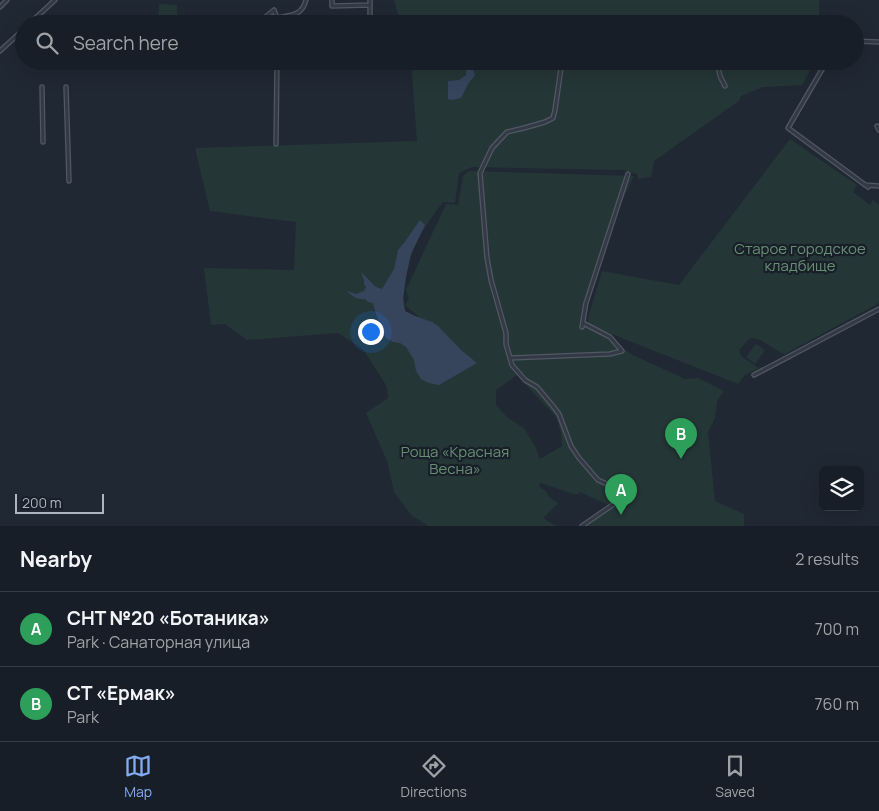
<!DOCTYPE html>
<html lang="en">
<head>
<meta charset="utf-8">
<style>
	:root { --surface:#181e27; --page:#21272f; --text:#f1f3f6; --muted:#9fa2a7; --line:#363c44; --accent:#84abf0 }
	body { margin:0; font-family:Manrope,sans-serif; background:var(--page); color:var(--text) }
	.controls { position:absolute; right:15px; bottom:15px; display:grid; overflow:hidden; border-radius:8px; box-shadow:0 5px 20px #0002 }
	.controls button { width:45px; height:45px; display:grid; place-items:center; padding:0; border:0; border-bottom:1px solid var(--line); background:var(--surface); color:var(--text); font:25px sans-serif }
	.scale { position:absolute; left:15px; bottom:12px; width:89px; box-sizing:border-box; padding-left:5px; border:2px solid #adb5c2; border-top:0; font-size:14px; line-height:18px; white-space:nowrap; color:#adb5c2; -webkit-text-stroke:4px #191f29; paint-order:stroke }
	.you { position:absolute; left:370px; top:331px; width:18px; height:18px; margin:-12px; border:4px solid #fff; border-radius:50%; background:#1a73e8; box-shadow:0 0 0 8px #1a73e833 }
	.badge { display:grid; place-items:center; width:32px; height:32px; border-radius:50%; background:var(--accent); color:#fff; font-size:16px; font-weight:700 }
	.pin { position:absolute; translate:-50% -41px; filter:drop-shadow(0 1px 2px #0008) }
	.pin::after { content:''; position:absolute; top:26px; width:18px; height:15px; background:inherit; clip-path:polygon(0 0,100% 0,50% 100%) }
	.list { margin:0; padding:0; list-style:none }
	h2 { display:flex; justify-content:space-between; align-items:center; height:65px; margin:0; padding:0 20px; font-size:21px }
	h2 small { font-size:16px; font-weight:400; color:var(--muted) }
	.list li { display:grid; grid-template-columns:32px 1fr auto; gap:15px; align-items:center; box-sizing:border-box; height:75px; padding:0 20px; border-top:1px solid var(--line) }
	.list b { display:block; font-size:19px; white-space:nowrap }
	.list p { margin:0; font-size:16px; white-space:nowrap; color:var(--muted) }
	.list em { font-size:16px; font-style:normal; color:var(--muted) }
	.icon { flex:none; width:28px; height:28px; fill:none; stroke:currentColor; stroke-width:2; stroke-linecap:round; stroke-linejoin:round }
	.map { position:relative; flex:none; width:879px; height:526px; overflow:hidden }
	.search { position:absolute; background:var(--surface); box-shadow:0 5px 20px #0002; left:15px; right:15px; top:15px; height:55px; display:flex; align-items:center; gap:12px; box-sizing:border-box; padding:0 18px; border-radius:28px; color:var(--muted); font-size:19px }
	.sheet { height:215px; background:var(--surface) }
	nav { display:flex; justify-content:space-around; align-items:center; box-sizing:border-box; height:70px; border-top:1px solid var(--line); background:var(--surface); font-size:14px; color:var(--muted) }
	nav a { display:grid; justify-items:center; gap:2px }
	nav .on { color:var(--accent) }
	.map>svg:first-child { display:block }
</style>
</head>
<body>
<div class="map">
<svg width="879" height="526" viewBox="0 0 879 526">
	<rect width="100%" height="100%" fill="#202834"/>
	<path fill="#253637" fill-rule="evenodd" d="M394,0H819V24H401Z
		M159,4L177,5V21L158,20Z
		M411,61H815L802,85L763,87L741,96L739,101L726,110L654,161L651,177L638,179L637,174L623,170L472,167L459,173L455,203L443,202C423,229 409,248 405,283C403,295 403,299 405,311L420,318L405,305L409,299L406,290L446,204L458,205L463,176L469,171L634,176L614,219L588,295L583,311L589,327L633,355L685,379L698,378L724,391L717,401L715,418L708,432L715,501L744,514V526H585L611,506L580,492L578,494H573L541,483L539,485L541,488L546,491L548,496L558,503L543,518L556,526H429L411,515L394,492L387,461L366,413L388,398L387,387L363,349L338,333L247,340L225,324L211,325L204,268L294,270L296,222L210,211L195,148L417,141ZM517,375L556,417L561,433L562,446L540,459L535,446L524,428L508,418L496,405V390Z
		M790,139L857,185L853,192L870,205L873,200L879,205V303L785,354C773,350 763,338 750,338L739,350L741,356L759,368L745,375L738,384L589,325L588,318L602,271L679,285Z
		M756,344L765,350L755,364L746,357Z"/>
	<path fill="#36455c" d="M467,61H473L472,62L473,63L471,65L475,75L468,84L461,98L452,100L448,99V81L459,80L466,75Z
		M420,220L425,225L411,254L406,277L403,299L405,311L415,316L432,322L438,326L461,350L477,363L439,385L429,383L421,379L416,371L414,360L406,347L400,343L393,342L386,338L376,314L373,303L368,302L365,299C357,300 352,296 347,291L356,294L364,291L366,287L364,284V280L361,272L376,287L382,289L394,269L398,250L404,243Z"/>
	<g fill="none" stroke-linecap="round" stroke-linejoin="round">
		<defs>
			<path id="minor" d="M332,0V6L370,5
				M0,7L7,0
				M370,21V0
				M29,24L55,0
				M257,24L274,10L277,18
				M277,24V18C291,15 302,16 306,0
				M855,41L879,42
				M0,51L24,29
				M562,61L555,110L553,118L545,122L524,128L507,132L492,148L480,173L487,258L491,280L506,333V344L512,365L525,380L537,387L553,406L559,414L571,446L579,458L598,480L618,489L624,497L582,526
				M717,61L720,76L725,86
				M827,61L788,128L868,187
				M209,62L210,61
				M42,87L43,142
				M66,87L69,181
				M877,126L879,130
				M276,144L277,61
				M866,185L879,186
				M582,327L586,303L628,174
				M510,358L610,354L622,351L610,337L583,323
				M754,375L879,309"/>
		</defs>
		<use href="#minor" stroke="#515863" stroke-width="5.5"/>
		<use href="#minor" stroke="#333a45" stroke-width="3"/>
	</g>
	<g text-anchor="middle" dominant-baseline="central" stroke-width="4.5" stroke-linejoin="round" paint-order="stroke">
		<g font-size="15" fill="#679072" stroke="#191f29">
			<text x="800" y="248">Старое городское<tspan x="800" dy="17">кладбище</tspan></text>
			<text x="455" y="451">Роща «Красная<tspan x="455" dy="17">Весна»</tspan></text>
		</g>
	</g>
</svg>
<div class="controls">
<button><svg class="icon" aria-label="layers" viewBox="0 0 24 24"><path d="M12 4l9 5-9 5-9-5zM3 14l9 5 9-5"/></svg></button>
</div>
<div class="scale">200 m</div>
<div class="you"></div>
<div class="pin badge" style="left:621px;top:515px;background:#2e9e5b">A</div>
<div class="pin badge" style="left:681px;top:459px;background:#2e9e5b">B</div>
<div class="search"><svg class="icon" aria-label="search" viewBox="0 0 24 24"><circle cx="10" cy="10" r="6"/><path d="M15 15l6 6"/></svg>Search here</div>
</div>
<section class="sheet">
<h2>Nearby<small>2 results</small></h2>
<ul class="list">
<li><span class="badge" style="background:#2e9e5b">A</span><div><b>СНТ №20 «Ботаника»</b><p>Park · Санаторная улица</p></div><em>700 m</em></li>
<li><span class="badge" style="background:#2e9e5b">B</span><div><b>СТ «Ермак»</b><p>Park</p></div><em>760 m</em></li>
</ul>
</section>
<nav>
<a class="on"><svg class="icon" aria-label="map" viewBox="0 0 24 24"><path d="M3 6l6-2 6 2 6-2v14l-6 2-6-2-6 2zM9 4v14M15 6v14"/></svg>Map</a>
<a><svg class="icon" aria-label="directions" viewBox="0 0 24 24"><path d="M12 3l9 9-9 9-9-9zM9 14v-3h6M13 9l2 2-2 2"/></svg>Directions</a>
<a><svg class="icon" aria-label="saved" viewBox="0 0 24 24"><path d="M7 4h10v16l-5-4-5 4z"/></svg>Saved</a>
</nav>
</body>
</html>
